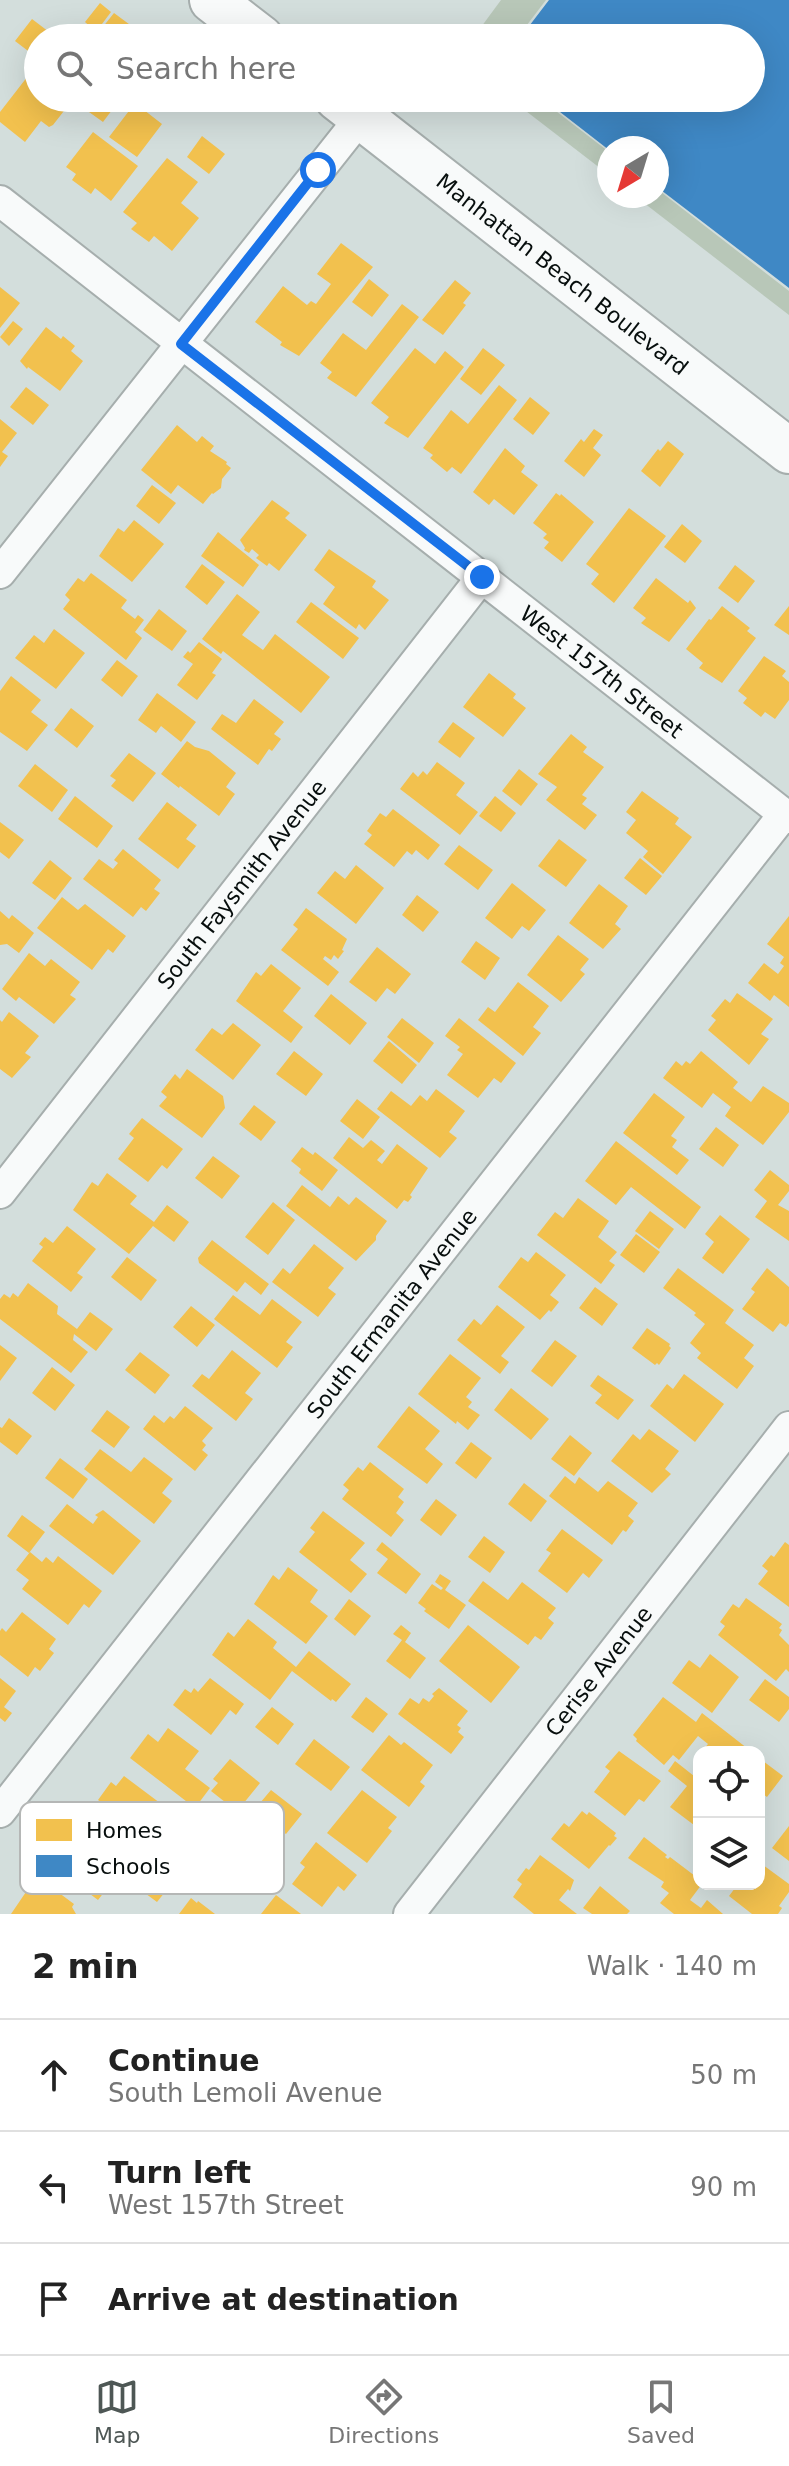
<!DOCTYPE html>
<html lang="en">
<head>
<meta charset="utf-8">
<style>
	:root { --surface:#fff; --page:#f6f6f6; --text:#222; --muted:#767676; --line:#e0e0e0; --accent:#4e5755 }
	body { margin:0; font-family:"DejaVu Sans",sans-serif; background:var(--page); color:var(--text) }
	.controls { position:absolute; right:24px; bottom:24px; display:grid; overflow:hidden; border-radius:16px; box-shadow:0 8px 32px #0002 }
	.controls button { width:72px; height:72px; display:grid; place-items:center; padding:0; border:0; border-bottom:2px solid var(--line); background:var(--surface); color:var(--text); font:40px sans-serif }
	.compass { position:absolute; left:597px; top:136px; width:72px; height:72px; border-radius:50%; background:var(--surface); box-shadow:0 8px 32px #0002; rotate:218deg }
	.stop { position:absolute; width:24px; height:24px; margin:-18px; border:6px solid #1a73e8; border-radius:50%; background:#fff }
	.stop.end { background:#1a73e8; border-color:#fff; box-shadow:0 2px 8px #0008 }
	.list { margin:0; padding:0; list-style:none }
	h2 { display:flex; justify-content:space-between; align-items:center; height:104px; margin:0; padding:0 32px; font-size:34px }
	h2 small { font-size:26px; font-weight:400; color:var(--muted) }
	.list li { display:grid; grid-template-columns:52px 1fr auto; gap:24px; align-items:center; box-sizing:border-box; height:112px; padding:0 32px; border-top:2px solid var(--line) }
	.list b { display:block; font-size:30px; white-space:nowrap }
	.list p { margin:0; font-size:26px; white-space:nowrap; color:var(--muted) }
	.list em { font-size:26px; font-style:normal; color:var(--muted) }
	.icon { flex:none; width:44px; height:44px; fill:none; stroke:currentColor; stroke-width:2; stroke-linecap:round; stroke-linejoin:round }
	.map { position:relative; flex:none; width:789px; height:1914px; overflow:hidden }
	.search { position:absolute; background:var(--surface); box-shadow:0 8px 32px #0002; left:24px; right:24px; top:24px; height:88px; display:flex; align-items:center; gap:20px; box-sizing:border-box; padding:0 28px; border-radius:44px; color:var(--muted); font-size:30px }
	.sheet { height:440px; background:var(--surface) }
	nav { display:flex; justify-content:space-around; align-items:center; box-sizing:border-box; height:112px; border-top:2px solid var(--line); background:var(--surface); font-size:22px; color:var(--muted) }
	nav a { display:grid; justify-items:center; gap:4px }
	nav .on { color:var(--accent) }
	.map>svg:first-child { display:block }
</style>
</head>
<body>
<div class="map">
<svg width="789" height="1914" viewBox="0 0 789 1914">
	<rect width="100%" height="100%" fill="#d3dedc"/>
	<path fill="#b8c7b8" d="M501,0H546L517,38H473Z
		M509,98H539L609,152V175Z
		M657,189L789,291V315L635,196H657Z"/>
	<path fill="#f2c14e" d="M100,3L111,12L96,32L85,22Z
		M114,13L137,30L131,38H94Z
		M32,19L53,35L51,38H38V55L36,57L15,41Z
		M38,63V98H74L53,125L49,127L41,121L25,142L0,122V112Z
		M89,98H121L103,122L82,107Z
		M135,103L162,124L137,157L109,137Z
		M93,132L138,166L111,201L95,188L91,194L72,180L76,174L66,167Z
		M202,136L225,154L209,174L187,157Z
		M167,158L198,182L181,203L199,218L172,251L154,236L149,242L131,229L137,223L123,212Z
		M341,243L373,267L299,356L280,345L282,342L255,322L283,286L307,305L311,301L316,304L331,284L317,274Z
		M369,279L389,295L372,317L352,302Z
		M455,280L471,293L463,303L466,305L443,335L422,320Z
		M0,287L20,303L0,328Z
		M402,304L419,317L356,397L327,378L332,372L320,363L343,333L366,350Z
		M13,321L23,329L9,346L0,337Z
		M46,327L61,339L63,336L75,346L71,351L83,361L60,391L28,367L27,369L20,361Z
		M415,348L435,364L445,351L464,367L408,438L384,423L389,417L371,403Z
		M483,348L505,365L481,395L460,379Z
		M499,385L517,400L461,474L452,467L447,472L430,458L433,455L423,448L451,410L468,424Z
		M26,387L49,405L33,425L10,407Z
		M530,397L550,413L533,435L513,419Z
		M0,419L17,433L2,452L8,456L0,467Z
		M177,425L197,442L202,436L214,446L210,451L227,462L226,464L231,468L222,479L221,488L213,494L212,493L203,504L178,485L171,494L141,470Z
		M594,429L603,435L593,448L601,455L584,477L564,461L581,439L584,442Z
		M668,441L684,454L660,487L641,471L658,449L660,451Z
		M505,448L525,466L521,472L538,485L514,515L494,499L489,505L473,492Z
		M152,485L176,503L159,524L136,506Z
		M556,493L560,496L561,494L594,522L562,562L544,548L549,542L543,538L547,534L533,523Z
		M272,500L290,513L285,518L307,535L279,571L269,563L267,566L256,558L259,555L252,549L249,553L244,550L245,548L240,540Z
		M629,508L666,536L614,603L591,584L599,574L586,564Z
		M134,520L164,544L132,582L99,556L118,528L124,532Z
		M682,524L702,541L685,563L664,547Z
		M218,532L259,565L243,587L201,556Z
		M329,549L376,581L372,587L389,600L365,630L359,624L356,629L323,604L335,587L314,570Z
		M202,564L225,582L207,605L185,587Z
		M735,565L755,581L738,603L718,588Z
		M91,573L127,600L121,608L135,619L138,615L144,620L135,632L142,638L126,660L63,609L70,600L65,595L78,578L84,582Z
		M656,578L688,603L690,600L696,608L669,642L641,623L646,618L633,608Z
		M237,594L260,612L242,635L263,650L275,634L330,677L301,713L223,651L221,654L202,639Z
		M311,602L359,638L343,659L296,622Z
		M722,606L750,628L747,631L756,638L722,683L699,668L703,663L686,649L709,619L711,620Z
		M789,606V635L774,625Z
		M159,609L187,631L172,651L143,630Z
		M54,629L85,653L56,689L15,658L34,635L44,643Z
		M199,642L222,659L212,673L216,675L197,700L177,685L193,664L183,657L188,651L190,653Z
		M764,656L786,671L782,676L789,682V700L775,719L765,712L761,717L743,703L747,698L738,691Z
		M117,660L138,676L122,697L101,680Z
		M489,673L516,694L513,698L526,708L503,737L463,707Z
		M11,676L41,700L31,712L48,725L27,751L0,732V691Z
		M157,693L196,722L181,742L161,726L156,733L138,720Z
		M254,699L284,722L274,734L281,739L272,751L269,749L258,765L211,729L222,714L236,723Z
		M71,708L94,726L77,748L54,730Z
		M453,722L475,738L460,758L438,742Z
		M571,734L587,747L583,752L604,767L582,795L587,798L582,804L597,815L585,830L546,800L557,787L538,774Z
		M187,741L195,747L209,751L236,773L226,787L235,794L219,816L180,786L179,788L161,774Z
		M129,753L156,773L133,802L111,786L116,780L110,776Z
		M437,762L465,783L456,795L478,812L460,835L400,789L413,772L418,777L423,771L427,775Z
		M35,764L68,790L52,812L18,786Z
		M519,769L538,784L521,806L502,791Z
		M642,791L679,818L675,824L692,837L663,874L643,857L648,851L626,833L636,820L626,812Z
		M75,796L113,826L97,848L58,819Z
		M495,796L516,813L501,832L479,816Z
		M167,802L197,825L186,839L196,846L178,869L138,839Z
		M393,809L440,845L428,860L416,850L412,855L407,851L394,867L364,844L372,835L367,831L380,813L386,817Z
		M0,822L24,840L9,859L0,852Z
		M559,839L587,860L566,887L538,866Z
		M459,845L493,870L478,890L444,864Z
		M123,849L161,880L154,889L160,893L146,911L141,907L133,917L83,879L99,859L113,869L118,863L114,860Z
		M640,858L662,876L646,895L624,878Z
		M50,860L72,878L55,900L32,883Z
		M356,865L384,888L356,924L317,893L335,871L345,879Z
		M512,883L546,910L529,931L522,926L512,939L485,918Z
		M599,884L628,906L615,924L621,929L603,949L569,923Z
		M417,895L439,912L423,932L402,915Z
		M62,897L78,910L85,904L126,936L113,953L108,949L92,970L37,928Z
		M306,908L347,939L342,950L344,951L338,959L334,955L331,960L325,956L323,959L339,972L328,986L281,950L298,929L293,925Z
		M0,911L9,919L12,915L34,933L19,953L7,944L0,945Z
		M789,916V1007L774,995L770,1001L748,983L764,963L778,974L784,966L780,963L784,957L767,944Z
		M558,935L589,959L580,970L585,974L561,1002L527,975Z
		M476,941L500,958L485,980L461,962Z
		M377,947L411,974L395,994L387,988L376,1002L349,982Z
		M29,953L45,966L51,959L80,982L70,995L76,999L54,1024L19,997L16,1001L2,989Z
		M271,964L301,988L283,1011L303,1027L291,1043L236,1001L256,972L261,976Z
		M518,982L549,1006L533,1027L541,1033L523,1056L478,1020L488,1007L495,1012Z
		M737,993L773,1019L761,1034L769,1039L749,1065L708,1030L716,1020L711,1016L725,999L730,1003Z
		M331,994L367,1023L350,1045L314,1016Z
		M9,1012L39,1036L25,1053L31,1057L12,1078L0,1069V1020L2,1022Z
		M402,1018L434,1043L419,1063L387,1037Z
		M459,1018L516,1063L501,1083L494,1078L478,1098L447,1075L463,1054L457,1050L460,1047L445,1036Z
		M233,1023L261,1045L233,1080L195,1050L212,1028L222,1035Z
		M389,1041L417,1065L402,1084L373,1061Z
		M294,1051L323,1074L306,1096L276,1074Z
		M701,1051L738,1082L733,1088L751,1102L763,1086L789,1103V1112L763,1145L725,1116L731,1107L713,1093L702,1108L663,1078L676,1061L682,1066L686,1061L690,1064Z
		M187,1069L223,1096L225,1108L202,1138L159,1106L167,1097L161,1092L175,1074L180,1079Z
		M436,1089L465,1111L449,1132L457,1138L440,1158L377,1109L391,1091L411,1106L420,1095L427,1101Z
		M654,1093L685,1117L671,1136L677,1140L672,1147L689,1160L677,1175L623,1133Z
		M357,1099L380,1117L363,1139L340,1121Z
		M254,1105L276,1122L261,1141L239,1124Z
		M142,1118L183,1149L167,1169L162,1165L148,1182L118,1159L134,1138L129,1134Z
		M716,1127L739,1145L723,1167L699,1149Z
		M349,1137L363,1148L371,1140L385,1151L377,1160L382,1164L397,1144L428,1168L410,1195L412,1197L408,1202L404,1200L397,1209L333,1158Z
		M616,1141L701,1207L685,1229L631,1187L616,1205L585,1181Z
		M302,1147L313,1155L315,1152L338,1170L322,1191L299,1173L301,1169L291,1161Z
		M213,1156L240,1176L222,1199L195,1178Z
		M770,1170L789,1185V1191L778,1205L789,1211V1241L755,1217L767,1201L754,1190Z
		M107,1173L137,1196L130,1204L154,1222L167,1205L189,1222L174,1242L153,1226L129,1254L73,1210L92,1182L98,1186Z
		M302,1185L330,1207L338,1196L349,1205L356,1197L387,1221L376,1236V1240L356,1261L286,1206Z
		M578,1198L609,1221L598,1237L617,1252L609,1261L615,1265L601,1284L537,1235L555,1212L563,1218Z
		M273,1202L295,1220L268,1255L245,1237Z
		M650,1211L674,1229L659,1249L635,1231Z
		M720,1215L750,1239L723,1274L702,1258L714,1242L705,1234Z
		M67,1226L96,1249L77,1273L83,1277L71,1292L32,1261L43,1247L39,1244L45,1237L53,1243Z
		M636,1234L660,1252L644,1273L620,1255Z
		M212,1240L269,1284L261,1295L245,1282L237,1292L199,1263L198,1258Z
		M314,1244L344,1268L328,1288L336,1294L318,1317L272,1282L283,1268L290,1274Z
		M536,1252L566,1275L550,1295L559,1302L551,1312L549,1310L540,1320L498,1287L521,1257L528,1262Z
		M127,1257L157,1280L141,1301L111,1277Z
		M678,1268L734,1310L725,1323L754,1345L744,1358L754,1366L737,1389L697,1358L701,1353L690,1343L705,1324L694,1315L696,1313L663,1288Z
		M767,1268L789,1287V1323L786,1327L780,1323L773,1332L742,1309L755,1292L751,1289Z
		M28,1283L58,1306L57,1314L77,1329L90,1312L113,1329L96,1351L74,1334L73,1340L88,1352L71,1373L0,1319V1299L4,1294L10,1298L13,1293L18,1297Z
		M595,1287L618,1304L602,1326L579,1308Z
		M233,1295L260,1315L272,1299L302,1322L286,1342L293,1347L277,1368L214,1319Z
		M497,1305L525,1327L501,1356L509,1362L500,1374L457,1340L474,1319L481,1325Z
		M191,1306L215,1325L197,1347L173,1327Z
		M647,1328L670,1344L669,1346L671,1348L659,1365L657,1363L655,1365L632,1348Z
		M555,1340L577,1356L552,1387L531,1371Z
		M0,1345L17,1358L0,1381Z
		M232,1350L261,1373L245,1393L253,1399L236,1421L192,1386L202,1374L209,1379Z
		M140,1352L170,1375L155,1394L125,1370Z
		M450,1354L481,1378L466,1397L472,1402L468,1407L480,1415L468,1430L457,1421L456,1424L418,1394Z
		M52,1367L75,1385L55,1411L32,1393Z
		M684,1374L724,1404L695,1442L650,1406L667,1384L673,1389Z
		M598,1375L634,1400L618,1420L595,1403L602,1395L590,1386Z
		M511,1388L549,1419L531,1440L494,1410Z
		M185,1406L213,1428L202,1441L206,1445L202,1450L208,1455L195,1471L143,1429L154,1415L164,1423L170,1416L174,1419Z
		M409,1406L440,1431L425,1449L443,1464L427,1484L377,1447Z
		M107,1410L130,1427L114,1448L91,1431Z
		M9,1418L32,1436L17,1455L0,1442V1427L2,1428Z
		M649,1429L679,1451L665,1469L671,1474L652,1493L611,1461L633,1434L640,1440Z
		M570,1435L592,1453L574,1476L551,1459Z
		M471,1442L492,1458L476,1479L455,1463Z
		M100,1449L131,1472L144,1457L173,1479L162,1493L172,1501L154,1524L84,1469Z
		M60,1458L88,1479L73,1499L45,1478Z
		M370,1462L404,1489L398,1497L404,1502L396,1513L404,1520L391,1537L342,1499L349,1490L343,1485L358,1467L363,1471Z
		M565,1476L575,1484L579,1477L598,1492L608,1481L638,1503L628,1516L634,1521L626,1532L623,1530L612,1545L549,1496Z
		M524,1483L547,1501L531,1522L508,1504Z
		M436,1499L457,1515L441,1536L420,1520Z
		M67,1504L93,1524L98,1517L95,1515L103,1510L141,1541L113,1575L49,1526Z
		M323,1511L365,1543L350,1560L367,1574L351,1593L299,1552L315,1532L310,1528Z
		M22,1515L45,1532L29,1553L7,1536Z
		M562,1529L603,1560L589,1578L583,1573L567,1593L538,1571L551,1553L546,1550Z
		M484,1536L505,1552L490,1573L468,1557Z
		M382,1542L421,1574L406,1594L377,1573L388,1559L376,1550Z
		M785,1542L789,1545V1607L758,1584L768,1571L762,1566L771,1555L774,1557Z
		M30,1552L42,1562L46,1557L53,1563L58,1556L102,1591L89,1608L84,1604L68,1625L22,1589L29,1580L16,1570Z
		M288,1567L318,1590L310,1602L328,1616L306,1644L254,1604L273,1575L279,1580Z
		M440,1574L451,1581L445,1590L466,1605L449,1629L424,1611L426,1609L418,1603L432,1584L441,1590L443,1588L435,1582Z
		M483,1581L508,1600L522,1582L556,1608L548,1618L554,1623L541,1640L535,1636L528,1645L468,1601Z
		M746,1598L782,1624L779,1628L782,1630L779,1635L789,1645V1672L786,1669L776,1681L718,1635L725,1626L720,1622L733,1604L739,1608Z
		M349,1599L371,1616L355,1636L334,1619Z
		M22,1612L56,1639L49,1649L54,1653L40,1671L35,1667L28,1677L0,1655V1631L2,1628L6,1632Z
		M248,1619L277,1642L273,1648L296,1667L309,1651L351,1684L336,1702L332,1699L331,1701L292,1671L270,1700L212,1655L228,1632L234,1637Z
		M401,1625L411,1633L405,1642L426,1658L410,1679L386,1661L402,1640L393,1634Z
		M468,1625L520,1667L491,1703L439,1661Z
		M710,1654L739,1677L712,1713L672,1683L689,1660L700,1668Z
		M0,1678L16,1691L4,1707L12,1713L5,1722L0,1718Z
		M210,1678L244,1704L236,1715L230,1710L211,1735L173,1705L185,1689L191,1693L194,1688L198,1692Z
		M765,1679L789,1697V1709L779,1722L749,1700Z
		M439,1688L468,1711L457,1725L461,1728L458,1732L464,1737L451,1754L398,1714L410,1698L419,1704L423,1698L429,1702L434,1696L432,1694Z
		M366,1697L388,1714L373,1733L351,1717Z
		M663,1697L696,1722L702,1713L752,1752H707L704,1749L708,1744L698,1736L679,1760L673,1755L664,1765L636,1741L637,1739L633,1735Z
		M272,1707L294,1724L278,1745L255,1727Z
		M168,1728L199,1751L185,1769L210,1788L195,1808L130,1758L148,1734L158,1742Z
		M389,1735L401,1745L404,1742L433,1765L420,1782L425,1786L409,1807L361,1770Z
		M314,1739L350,1767L331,1791L295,1764Z
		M619,1751L661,1781L644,1802L639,1799L625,1816L594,1792L610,1771L605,1767Z
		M759,1758L783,1776L767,1797L759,1791Z
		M230,1759L260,1783L234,1815L226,1808L225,1802L211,1791L218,1783L213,1779Z
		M675,1761L694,1776L699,1768V1819L694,1825L670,1807L687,1786L668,1771Z
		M124,1776L160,1803L151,1814L168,1828L161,1836L173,1845L159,1863L95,1814L103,1804L98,1800L111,1782L116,1786Z
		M271,1790L302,1814L286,1834L263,1817L269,1810L260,1803Z
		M362,1790L397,1817L388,1828L392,1831L367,1863L327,1833Z
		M582,1811L587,1815L589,1812L616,1833L614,1836L617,1838L610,1846L609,1845L589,1869L551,1839L564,1823L569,1827Z
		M78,1825L120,1855L114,1863L122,1869L98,1900L54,1867L70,1845L65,1841Z
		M789,1826V1861L772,1848Z
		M644,1837L667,1855L665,1857L668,1859L670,1857L699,1879V1884H702L690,1900L701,1908L707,1900L723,1914H674L660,1903L669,1893L661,1887L664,1882L628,1858Z
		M316,1842L357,1875L344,1891L338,1886L322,1907L292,1884L305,1867L300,1863Z
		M540,1855L574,1880L570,1891L568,1889L559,1900L577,1914H534L513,1897L522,1884L517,1880L526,1868L529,1870Z
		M759,1862L789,1884V1892L779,1906L782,1908L778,1914H752L729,1896L738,1884H759Z
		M150,1864L173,1882L157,1902L134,1885Z
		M43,1881L74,1904L72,1907L76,1914H11L28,1889L34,1893Z
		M600,1886L630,1911L627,1914H592L583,1908Z
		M276,1895L301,1914H261Z
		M191,1898L197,1903L198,1901L215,1914H179Z"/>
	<path fill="#3f88c5" d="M549,0H789V288L657,187V148L609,150L542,98H751V38H520Z"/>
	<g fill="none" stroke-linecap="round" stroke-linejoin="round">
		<defs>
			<g id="street">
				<path id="s1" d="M0,201L789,818"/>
				<path d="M0,573L361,117"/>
				<path id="s2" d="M0,1193L482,577"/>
				<path id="s3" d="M0,1812L784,814"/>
				<path id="s4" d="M409,1914L789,1427"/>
			</g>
			<g id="primary">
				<path d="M212,0L261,38"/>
				<path id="s5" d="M337,98L789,451"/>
			</g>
		</defs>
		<use href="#street" stroke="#a6aead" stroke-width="34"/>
		<use href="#primary" stroke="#a6aead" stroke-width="48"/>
		<use href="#street" stroke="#f8fafa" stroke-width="30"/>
		<use href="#primary" stroke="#f8fafa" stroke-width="44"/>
	</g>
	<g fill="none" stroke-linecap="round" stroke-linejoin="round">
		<path stroke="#1a73e8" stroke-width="10" d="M318,170L181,344L482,577"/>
	</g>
	<g text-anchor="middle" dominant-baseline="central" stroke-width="8" stroke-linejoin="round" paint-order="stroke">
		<g font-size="22" fill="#070e0d" stroke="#fff">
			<text stroke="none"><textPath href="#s5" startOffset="286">Manhattan Beach Boulevard</textPath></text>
			<text stroke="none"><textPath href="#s1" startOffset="764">West 157th Street</textPath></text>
			<text stroke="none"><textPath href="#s2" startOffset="392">South Faysmith Avenue</textPath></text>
			<text stroke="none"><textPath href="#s3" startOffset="634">South Ermanita Avenue</textPath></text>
			<text stroke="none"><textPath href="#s4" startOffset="308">Cerise Avenue</textPath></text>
		</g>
	</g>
	<rect x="20" y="1802" width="264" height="92" rx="12" fill="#fff" stroke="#b5b7b6" stroke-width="2"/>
	<rect x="36" y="1819" width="36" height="22" fill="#f2c14e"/>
	<rect x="36" y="1855" width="36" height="22" fill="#3f88c5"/>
	<g font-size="22" fill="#070e0d">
		<text x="86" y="1838">Homes</text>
		<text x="86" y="1874">Schools</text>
	</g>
</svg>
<div class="controls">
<button><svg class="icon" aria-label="locate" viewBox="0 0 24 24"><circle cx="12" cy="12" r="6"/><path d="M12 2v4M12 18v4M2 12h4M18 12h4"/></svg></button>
<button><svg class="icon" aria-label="layers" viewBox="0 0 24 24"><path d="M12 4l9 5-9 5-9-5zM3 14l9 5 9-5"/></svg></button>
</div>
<svg class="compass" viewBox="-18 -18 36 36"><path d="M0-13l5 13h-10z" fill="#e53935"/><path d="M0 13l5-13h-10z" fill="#767676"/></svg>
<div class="stop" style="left:318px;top:170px"></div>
<div class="stop end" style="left:482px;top:577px"></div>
<div class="search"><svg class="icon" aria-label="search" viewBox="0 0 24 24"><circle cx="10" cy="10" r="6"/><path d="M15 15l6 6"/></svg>Search here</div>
</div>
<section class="sheet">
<h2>2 min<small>Walk · 140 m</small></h2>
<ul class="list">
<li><svg class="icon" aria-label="ahead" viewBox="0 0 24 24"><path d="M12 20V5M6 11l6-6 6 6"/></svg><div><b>Continue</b><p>South Lemoli Avenue</p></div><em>50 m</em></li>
<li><svg class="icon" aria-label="left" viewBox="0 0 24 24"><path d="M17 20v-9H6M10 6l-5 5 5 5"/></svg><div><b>Turn left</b><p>West 157th Street</p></div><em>90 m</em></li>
<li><svg class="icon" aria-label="arrive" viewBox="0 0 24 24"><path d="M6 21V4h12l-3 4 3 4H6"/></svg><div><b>Arrive at destination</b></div></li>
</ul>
</section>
<nav>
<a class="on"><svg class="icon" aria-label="map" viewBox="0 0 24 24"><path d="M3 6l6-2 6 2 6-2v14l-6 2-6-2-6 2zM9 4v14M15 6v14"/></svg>Map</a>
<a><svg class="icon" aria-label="directions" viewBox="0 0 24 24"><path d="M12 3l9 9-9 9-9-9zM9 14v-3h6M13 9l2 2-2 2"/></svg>Directions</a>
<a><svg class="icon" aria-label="saved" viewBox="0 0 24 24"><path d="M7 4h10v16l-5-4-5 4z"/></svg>Saved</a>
</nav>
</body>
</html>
